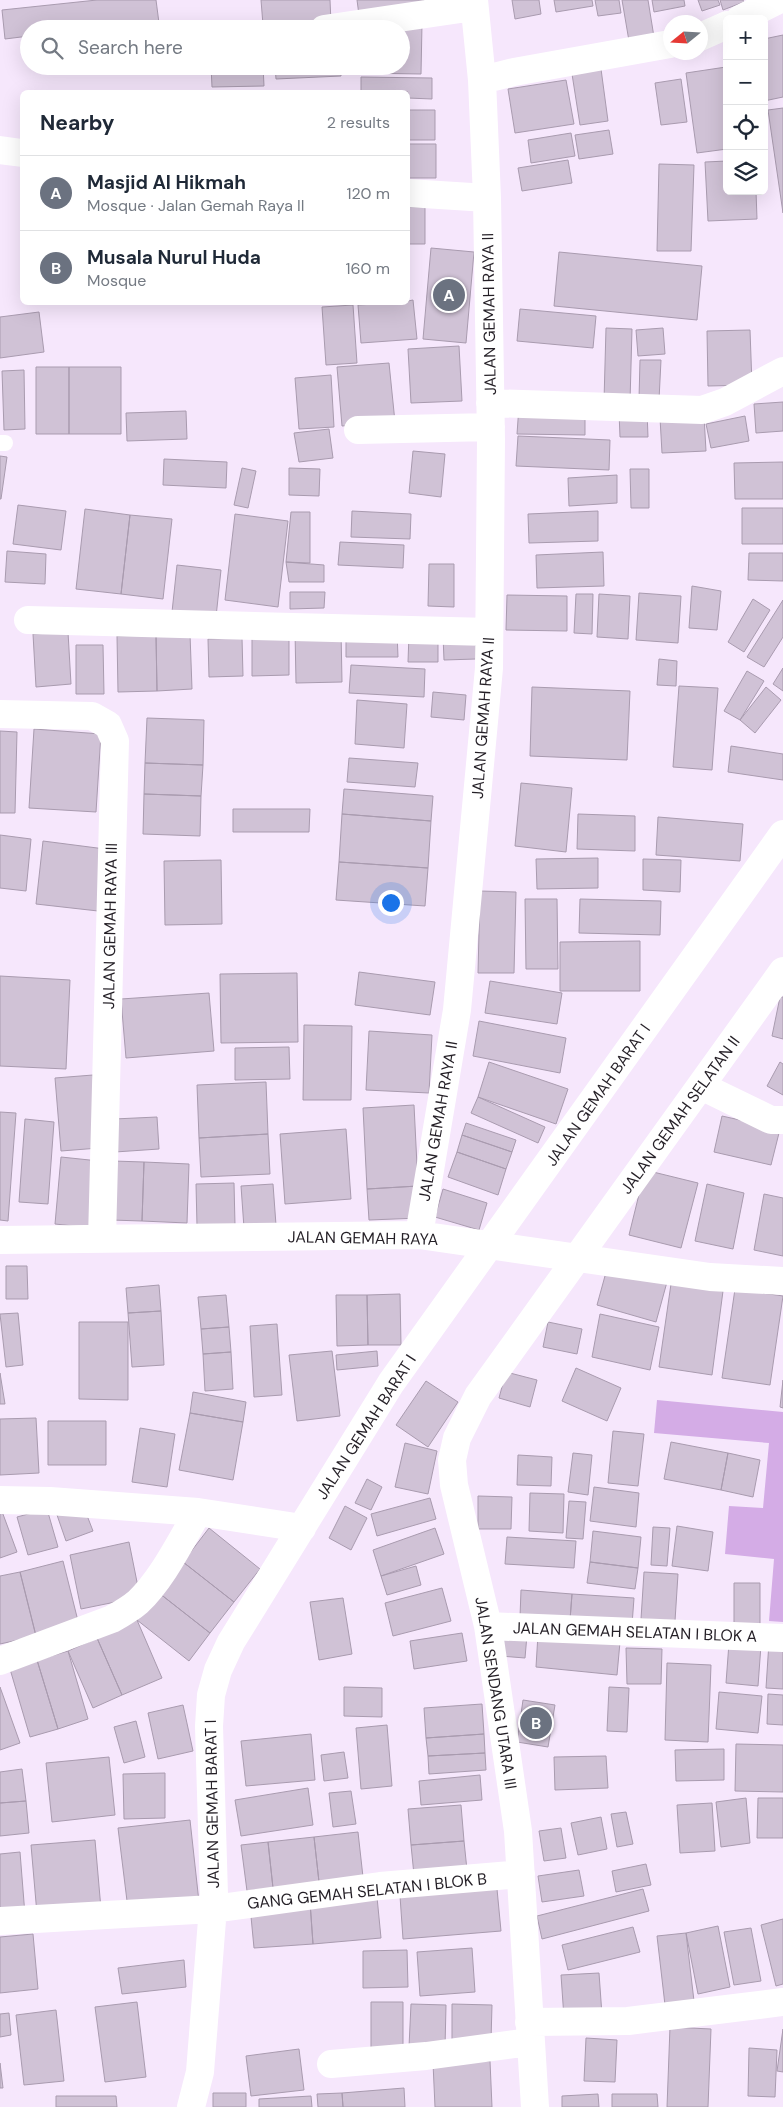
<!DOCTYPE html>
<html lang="en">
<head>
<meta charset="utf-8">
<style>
	:root { --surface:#fff; --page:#f6f6f7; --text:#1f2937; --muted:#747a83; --line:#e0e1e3; --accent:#7c3aed }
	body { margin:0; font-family:"DM Sans",sans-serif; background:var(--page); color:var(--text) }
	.controls { position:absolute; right:15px; top:15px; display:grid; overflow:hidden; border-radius:8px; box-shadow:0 5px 20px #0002 }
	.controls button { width:45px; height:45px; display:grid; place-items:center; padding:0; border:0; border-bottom:1px solid var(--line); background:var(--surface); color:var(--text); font:25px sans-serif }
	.compass { position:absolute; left:663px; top:15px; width:45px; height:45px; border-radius:50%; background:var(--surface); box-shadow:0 5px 20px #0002; rotate:252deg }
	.you { position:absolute; left:390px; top:902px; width:18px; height:18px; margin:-12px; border:4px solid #fff; border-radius:50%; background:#1a73e8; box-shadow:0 0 0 8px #1a73e833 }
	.badge { display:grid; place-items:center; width:32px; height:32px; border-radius:50%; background:var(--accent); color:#fff; font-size:16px; font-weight:700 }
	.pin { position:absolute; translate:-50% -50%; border:2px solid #fff; box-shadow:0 1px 5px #0006 }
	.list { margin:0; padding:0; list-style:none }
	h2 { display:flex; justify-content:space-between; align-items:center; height:65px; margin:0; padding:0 20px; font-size:21px }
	h2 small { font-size:16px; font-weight:400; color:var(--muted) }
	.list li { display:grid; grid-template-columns:32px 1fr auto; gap:15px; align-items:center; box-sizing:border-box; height:75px; padding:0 20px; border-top:1px solid var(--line) }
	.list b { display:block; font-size:19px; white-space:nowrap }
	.list p { margin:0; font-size:16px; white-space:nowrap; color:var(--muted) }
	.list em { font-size:16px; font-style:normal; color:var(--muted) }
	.icon { flex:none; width:28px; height:28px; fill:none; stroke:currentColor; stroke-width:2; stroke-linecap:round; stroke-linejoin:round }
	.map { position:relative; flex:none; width:783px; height:2107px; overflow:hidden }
	.search { position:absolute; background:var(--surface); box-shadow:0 5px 20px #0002; left:20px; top:20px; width:390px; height:55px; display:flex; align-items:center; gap:12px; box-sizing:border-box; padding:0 18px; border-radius:28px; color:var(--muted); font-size:19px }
	.panel { position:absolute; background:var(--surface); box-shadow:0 5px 20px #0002; left:20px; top:90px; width:390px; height:215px; border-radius:8px }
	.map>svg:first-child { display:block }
</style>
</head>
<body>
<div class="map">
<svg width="783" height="2107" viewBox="0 0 783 2107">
	<rect width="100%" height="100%" fill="#f6e7fc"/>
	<path fill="#d4ace6" d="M657,1400L783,1412V1622L769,1621L774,1559L725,1554L729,1506L763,1508L769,1443L654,1433Z"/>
	<path fill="#d0c2d6" stroke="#a99baf" d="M97,0H156L159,23L100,29H29V36L5,39L2,10Z
		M261,0H330L331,23L263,25Z
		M357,0H424V9L359,15Z
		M512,0H539L541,14L515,19Z
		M554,0H592L593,6L556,12Z
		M595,0H619L621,13L598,16Z
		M622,0H648L654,37L629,41Z
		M652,0H684L685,6L654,12Z
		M698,0H718L720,5L702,11Z
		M720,0H743L744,2L723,10Z
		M422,24L421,74L360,73V66H401V29Z
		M783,35V97L764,101V39Z
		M211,66H263L264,86L212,87Z
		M275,66H341V76L276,79Z
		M726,67L727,149L697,153L686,73Z
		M601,69L608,121L580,125L572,74Z
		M361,77L432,78V99L408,98V92H361Z
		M681,79L687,122L661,125L655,83Z
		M566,80L574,124L515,133L508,89Z
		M783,108V213L768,110Z
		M408,110H435V140H408Z
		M609,130L613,154L579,159L575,135Z
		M571,133L575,156L531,163L528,140Z
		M408,144H436V178H408Z
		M568,160L572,183L522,191L518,168Z
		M727,161V191H756L757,219L708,221L705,162Z
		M659,164L694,165L691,251H657Z
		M408,207H425V244H408Z
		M431,248L474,252L466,343L423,339Z
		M559,252L702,266L697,320L554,306Z
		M413,300L417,339L361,343L358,305L408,302V301Z
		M353,305L357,363L326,365L322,307Z
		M520,309L596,316L593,348L517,341Z
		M39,312L44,352L0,358V317Z
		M606,328L632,329L630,402L604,401Z
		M663,328L665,354L638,356L636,330Z
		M750,330L752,385L708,386L707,331Z
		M459,346L462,401L411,403L408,349Z
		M640,360H661L659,400L639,399Z
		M389,363L395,422L342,426L337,367Z
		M36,367H69V434H36Z
		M69,367H121V434H69Z
		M24,370L25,429L4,430L2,371Z
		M331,375L334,427L299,429L295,378Z
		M783,402V431L756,433L754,404Z
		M519,406L585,408V435L517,434Z
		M186,411L187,439L127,441L126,413Z
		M647,411L648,437H620L619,412Z
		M704,416L706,451L662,453L660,418Z
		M745,416L749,441L711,448L706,424Z
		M329,429L333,458L299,462L294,433Z
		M518,436L610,440L609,470L516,466Z
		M413,451L445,454L441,497L409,493Z
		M0,456L7,457L1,499H0Z
		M164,459L227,462L226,488L163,485Z
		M783,462V499H735L734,463Z
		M242,468L256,471L248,508L234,505Z
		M289,468L320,469L319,496L289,495Z
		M630,469H649V508H631Z
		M617,475V503L569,506L568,478Z
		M18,505L66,511L61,550L13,544Z
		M742,508H783V544H742Z
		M85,509L130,515L121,594L76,589Z
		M352,511L411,514L410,539L351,537Z
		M598,511V541L529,543L528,514Z
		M291,512H310V563L286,562Z
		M235,514L288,521L278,607L225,600Z
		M130,515L172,519L163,599L121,594Z
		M340,542L404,545L403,568L338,565Z
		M7,551L46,554L45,584L5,582Z
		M603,552L604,586L537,588L536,555Z
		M749,553H783V581L748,580Z
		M286,562L324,565V582H289Z
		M429,564H454V607L428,606Z
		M177,565L221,570L216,617L172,612Z
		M692,586L721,591L717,630L689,628Z
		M290,592H325L324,608L290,609Z
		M639,593L681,596L678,643L636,640Z
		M576,594H593L592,634L574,633Z
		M599,594L630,596L628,639L597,637Z
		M507,595L567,596V631L506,630Z
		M753,599L770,610L744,652L728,642Z
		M783,600V637L764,667L747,657Z
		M341,630L342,682L296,683L295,631Z
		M68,632L71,684L36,687L33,634Z
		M346,632H397L398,657H346Z
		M190,634L192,689L157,691L156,635Z
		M409,634L438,635V662H408Z
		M156,635L157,691L118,692L117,636Z
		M289,635V675L252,676V636Z
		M475,635L476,659L444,660L443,636Z
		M242,638L243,676L209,677L208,639Z
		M76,645H103L104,694H76Z
		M659,659L677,661L676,686L657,685Z
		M351,665L425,669L424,697L349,693Z
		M783,668V691L773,684Z
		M747,671L764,681L740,720L724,711Z
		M679,686L718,688L712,770L673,767Z
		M532,687L630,691L627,760L530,756Z
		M766,687L781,700L755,733L740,720Z
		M433,692L466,695L464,720L431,717Z
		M357,700L407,704L404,748L355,744Z
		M147,718L204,720L203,765L145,763Z
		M34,729L101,734L96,812L29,808Z
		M0,731L17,732L15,813H0Z
		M731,746L783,754V780L728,772Z
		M349,758L418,763L415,787L347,782Z
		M145,763L203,765L201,796L144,794Z
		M521,783L572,788L566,852L515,846Z
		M344,789L433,796L431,821L342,814Z
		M144,794L201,796L200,836L143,834Z
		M233,809H310L309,832H233Z
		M342,814L431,821L428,868L339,862Z
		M578,814L635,816V851L577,849Z
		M658,817L743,824L740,861L656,855Z
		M0,835L31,839L26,891L0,888Z
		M43,841L105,849L98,911L36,904Z
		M598,858V888L537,889L536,859Z
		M643,859L681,860L680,892L643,890Z
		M221,860L222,924L165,925L164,861Z
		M339,862L428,868L425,906L336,900Z
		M480,891L516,892L514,973H478Z
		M525,899H557L558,969H526Z
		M580,899L661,901L660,935L579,933Z
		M640,941V991H560V942Z
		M359,972L435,982L430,1015L355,1005Z
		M297,973L298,1042L221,1043L220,974Z
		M0,976L70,980L66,1069L0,1066Z
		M490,981L562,993L557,1024L485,1013Z
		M209,993L214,1051L126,1058L121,999Z
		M780,997H783V1039L772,1036Z
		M479,1021L566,1038L560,1073L473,1056Z
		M304,1025L352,1026L351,1100H303Z
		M369,1031L432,1035L429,1093L366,1090Z
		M289,1047L290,1079L235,1080V1048Z
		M489,1062L568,1089L556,1124L478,1097Z
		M780,1062L783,1064V1095L767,1086Z
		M93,1075L99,1148L61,1151L55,1078Z
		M266,1082L268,1134L199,1138L197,1085Z
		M478,1097L545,1127L538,1143L471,1113Z
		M414,1105L418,1186L367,1189L363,1108Z
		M0,1112L16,1113L8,1221L0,1220Z
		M722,1116L780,1129L771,1165L714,1152Z
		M157,1117L159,1149L115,1152L114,1119Z
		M25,1119L54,1122L48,1204L19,1202Z
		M466,1123L516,1140L512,1152L462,1135Z
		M346,1129L351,1199L285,1204L280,1134Z
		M268,1134L270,1174L201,1177L199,1138Z
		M462,1135L512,1152L506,1169L457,1152Z
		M457,1152L506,1169L498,1195L448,1177Z
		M61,1157L99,1161L92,1228L55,1224Z
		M113,1161L144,1162L142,1221L111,1220Z
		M144,1162L189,1164L187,1223L142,1221Z
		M645,1170L698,1183L681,1248L629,1235Z
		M234,1183L235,1225L197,1226L196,1184Z
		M273,1184L276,1225L244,1228L241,1186Z
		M707,1184L744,1193L733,1249L695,1241Z
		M418,1186L420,1218L369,1220L367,1189Z
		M443,1189L487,1203L479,1230L435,1217Z
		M764,1194L783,1198V1256L754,1250Z
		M608,1265L667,1282L656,1322L597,1305Z
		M6,1266H27L28,1299H6Z
		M671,1284L723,1291L712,1375L659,1367Z
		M159,1285L161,1311L128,1313L126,1288Z
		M735,1289L783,1296L770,1385L722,1378Z
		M400,1294L401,1345H368L367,1295Z
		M226,1295L229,1327L201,1329L198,1297Z
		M336,1295H367L368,1345L337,1346Z
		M161,1311L164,1365L132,1367L128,1313Z
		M18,1313L23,1365L6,1367L0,1314Z
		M600,1314L659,1327L650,1370L592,1357Z
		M79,1322H128V1400L79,1399Z
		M548,1322L582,1329L577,1354L543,1347Z
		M277,1324L282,1395L254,1397L250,1326Z
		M229,1327L231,1352L203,1354L201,1329Z
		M332,1351L340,1416L297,1421L289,1355Z
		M377,1351L378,1366L337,1370L336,1355Z
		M231,1352L233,1389L205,1391L203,1354Z
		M576,1368L621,1388L607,1421L562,1401Z
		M506,1372L537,1380L530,1407L499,1398Z
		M0,1373L5,1404H0Z
		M783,1380V1408L780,1407Z
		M426,1381L458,1402L428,1447L396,1425Z
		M193,1392L246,1402L243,1422L190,1413Z
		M190,1413L243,1422L233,1480L179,1470Z
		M36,1418L39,1473L0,1475V1419Z
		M48,1421H106V1465H48Z
		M140,1428L175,1434L167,1487L132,1482Z
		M613,1431L644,1434L638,1486L608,1483Z
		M671,1442L728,1453L721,1490L664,1479Z
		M405,1443L437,1451L428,1494L395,1487Z
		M573,1453L592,1455L588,1495L568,1492Z
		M728,1453L760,1460L753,1497L721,1490Z
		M518,1455L552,1457L551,1486L517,1485Z
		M367,1479L382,1487L371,1510L355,1503Z
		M594,1487L639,1493L636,1527L590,1521Z
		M530,1493L564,1494L563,1533L529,1531Z
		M478,1496L512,1497L511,1529H478Z
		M430,1498L436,1519L377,1536L371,1514Z
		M569,1501L586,1502L583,1539L566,1538Z
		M83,1505L93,1531L66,1541L57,1515Z
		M0,1506L17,1552L0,1558Z
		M345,1506L367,1518L351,1550L329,1538Z
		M47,1509L58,1547L28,1555L17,1517Z
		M677,1526L713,1532L708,1571L672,1566Z
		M653,1527L670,1528L667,1566L651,1565Z
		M209,1528L260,1569L234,1602L183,1562Z
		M435,1528L444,1554L381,1576L373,1550Z
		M593,1531L641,1537L638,1568L590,1562Z
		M507,1537L576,1541L574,1568L505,1564Z
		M129,1542L140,1597L81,1609L70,1555Z
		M63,1561L79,1625L36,1636L20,1572Z
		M183,1562L234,1602L210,1633L159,1593Z
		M590,1562L638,1568L635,1589L587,1583Z
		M416,1566L421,1585L387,1595L381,1576Z
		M20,1572L36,1636L0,1644V1576Z
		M644,1572L678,1574L675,1621L641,1619Z
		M734,1583H760V1624H734Z
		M442,1588L451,1621L393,1636L385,1603Z
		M521,1590L572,1594L570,1620L520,1617Z
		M159,1593L210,1633L189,1661L137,1620Z
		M572,1594L634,1598L632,1625L570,1620Z
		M343,1598L352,1654L319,1660L310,1602Z
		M137,1620L162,1678L122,1695L97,1638Z
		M462,1633L467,1661L414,1669L410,1641Z
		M503,1633L527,1635L525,1658L500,1656Z
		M538,1634L620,1642L617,1675L536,1667Z
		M97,1638L122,1695L93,1708L68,1651Z
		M769,1642H783V1689L766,1688Z
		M729,1643L761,1645L758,1686L726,1683Z
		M626,1648L662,1649L661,1684H627Z
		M68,1651L88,1719L58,1729L37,1660Z
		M37,1660L58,1729L30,1737L10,1669Z
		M667,1663L711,1665L708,1742L665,1740Z
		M0,1687L20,1743L0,1750Z
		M344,1687L382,1688V1717L344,1716Z
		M609,1687L629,1688L627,1732L607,1731Z
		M719,1692L762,1696L758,1733L716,1729Z
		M768,1694L783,1695V1725L767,1724Z
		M523,1700L555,1705L548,1747L517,1742Z
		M482,1704L484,1734L426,1738L424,1708Z
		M183,1705L193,1751L158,1759L148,1713Z
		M136,1721L145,1757L124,1763L114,1727Z
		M387,1725L392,1786L361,1789L356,1728Z
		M311,1734L315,1780L246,1786L241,1741Z
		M484,1734L485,1753L428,1756L426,1738Z
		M736,1744L783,1745V1792L735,1791Z
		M724,1749V1780L676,1781L675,1750Z
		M344,1752L348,1778L324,1781L321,1755Z
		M485,1753L486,1770L429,1774L428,1756Z
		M606,1756L608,1788L555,1790L554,1757Z
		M109,1757L115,1815L52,1822L46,1763Z
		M22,1769L26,1801L0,1803V1772Z
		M165,1773V1818L124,1819L123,1774Z
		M480,1775L482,1800L421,1805L419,1781Z
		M308,1788L313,1825L241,1836L235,1800Z
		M351,1791L356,1824L333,1827L329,1793Z
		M746,1798L750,1843L721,1847L716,1802Z
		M758,1798H783V1838H757Z
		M26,1801L29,1833L0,1836V1803Z
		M712,1803L715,1851L680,1853L677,1805Z
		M461,1805L464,1841L411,1845L408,1809Z
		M626,1812L633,1844L617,1847L611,1814Z
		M601,1817L607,1849L578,1855L571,1823Z
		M190,1820L199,1902L128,1909L118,1828Z
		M561,1828L566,1858L544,1861L539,1831Z
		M358,1832L363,1877L319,1882L314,1837Z
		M314,1837L319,1882L273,1888L268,1842Z
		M95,1840L101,1909L37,1914L31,1845Z
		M464,1841L467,1870L414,1875L411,1845Z
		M268,1842L273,1888L247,1891L241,1845Z
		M20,1852L25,1915L0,1916V1854Z
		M646,1864L651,1885L616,1892L612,1871Z
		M579,1870L584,1896L542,1902L538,1876Z
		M497,1889L501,1931L403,1939L400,1896Z
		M643,1889L649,1911L542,1939L537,1916Z
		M377,1897L381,1938L313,1944L310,1902Z
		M310,1902L313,1944L254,1948L250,1906Z
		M783,1919V1984L776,1986L761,1925Z
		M718,1926L730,1987L698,1994L686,1933Z
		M633,1927L640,1952L568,1970L562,1945Z
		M751,1928L761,1981L734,1985L724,1932Z
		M686,1933L694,2001L665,2005L657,1936Z
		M33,1934L38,1989L0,1993V1937Z
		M472,1948L475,1992L420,1996L417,1952Z
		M407,1950L408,1987L363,1988V1951Z
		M184,1960L186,1987L122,1994L118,1968Z
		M599,1973L602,2015L564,2018L561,1975Z
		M137,2002L146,2077L105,2082L95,2007Z
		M371,2002H403V2049L371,2048Z
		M411,2004L446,2005L445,2048L409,2047Z
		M452,2004L492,2005L491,2041L452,2040Z
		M56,2010L64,2081L24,2085L16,2015Z
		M9,2013L11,2035L0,2037V2014Z
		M670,2027L711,2029L708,2107H667Z
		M783,2029V2072L777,2071Z
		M586,2038L617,2040L615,2082L584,2081Z
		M749,2048L777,2050L775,2097L748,2096Z
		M299,2049L304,2090L251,2096L246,2056Z
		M490,2061L492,2107H435L433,2063Z
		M0,2063L3,2088H0Z
		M404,2088L405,2107H343L342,2093Z
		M213,2093H246V2107H213Z
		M342,2093L343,2107H318L317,2094Z
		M598,2094L599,2107H562V2096Z
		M612,2094H657L658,2107H612Z
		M56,2096H116L117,2107H56Z
		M311,2096L312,2107H259V2099Z"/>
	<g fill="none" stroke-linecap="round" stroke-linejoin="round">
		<path stroke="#fff" stroke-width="16" d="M0,443H5"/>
		<path stroke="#fff" stroke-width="28" d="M740,19L778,0
			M324,29L474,7
			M700,37L727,25
			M482,80L514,72L670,44
			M0,150L22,153
			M408,193L487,198
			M490,403L702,410L725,402L783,371
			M358,430L491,427
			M28,620L489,632
			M0,714L92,716L108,725L115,741L102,1239
			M701,1086L771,1120H783
			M419,1235L457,1010L489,668L491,440L487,198L482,80L474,0
			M0,1240L419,1235L710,1277L783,1281
			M0,1500L50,1501L198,1512L302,1528
			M488,1626L783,1638
			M0,1661L112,1619C121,1614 130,1609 138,1602C163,1578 180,1542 198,1512
			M0,1921L213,1909L380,1886L521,1874
			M529,2022L628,2021L783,2002
			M331,2064L426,2056L530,2042
			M191,2107L200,2072L214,1895L209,1726L211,1695L218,1670L231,1642L391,1383L783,834
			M535,2107L518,1831L488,1626L454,1485L452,1460L457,1438L478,1396L783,971"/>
	</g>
	<g text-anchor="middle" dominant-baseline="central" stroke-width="4" stroke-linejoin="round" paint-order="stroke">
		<g font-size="16" fill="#241f26" stroke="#fff">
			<text transform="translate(489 314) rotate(-91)">JALAN GEMAH RAYA II</text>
			<text transform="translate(483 718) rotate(-86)">JALAN GEMAH RAYA II</text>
			<text transform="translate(110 926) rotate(-89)">JALAN GEMAH RAYA III</text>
			<text transform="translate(598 1095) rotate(-55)">JALAN GEMAH BARAT I</text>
			<text transform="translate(680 1115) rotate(-54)">JALAN GEMAH SELATAN II</text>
			<text transform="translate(438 1121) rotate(-80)">JALAN GEMAH RAYA II</text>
			<text transform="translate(363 1238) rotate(1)">JALAN GEMAH RAYA</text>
			<text transform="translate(366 1427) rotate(-57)">JALAN GEMAH BARAT I</text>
			<text transform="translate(635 1632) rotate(2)">JALAN GEMAH SELATAN I BLOK A</text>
			<text transform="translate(496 1693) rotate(81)">JALAN SENDANG UTARA III</text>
			<text transform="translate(212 1804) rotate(-91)">JALAN GEMAH BARAT I</text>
			<text transform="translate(367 1891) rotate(-6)">GANG GEMAH SELATAN I BLOK B</text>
		</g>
	</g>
</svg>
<div class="controls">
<button>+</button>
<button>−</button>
<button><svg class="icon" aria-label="locate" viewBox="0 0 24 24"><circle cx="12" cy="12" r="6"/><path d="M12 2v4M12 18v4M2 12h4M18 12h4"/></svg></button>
<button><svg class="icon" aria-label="layers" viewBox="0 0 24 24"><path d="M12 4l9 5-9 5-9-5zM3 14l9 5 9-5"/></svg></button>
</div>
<svg class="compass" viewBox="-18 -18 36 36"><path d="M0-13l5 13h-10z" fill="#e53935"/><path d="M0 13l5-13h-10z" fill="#747a83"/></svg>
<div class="you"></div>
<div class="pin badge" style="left:449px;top:295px;background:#6b7280">A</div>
<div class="pin badge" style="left:536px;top:1723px;background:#6b7280">B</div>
<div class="search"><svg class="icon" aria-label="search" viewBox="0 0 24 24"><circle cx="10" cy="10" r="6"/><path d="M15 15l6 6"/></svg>Search here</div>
<section class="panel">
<h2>Nearby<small>2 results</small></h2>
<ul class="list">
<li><span class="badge" style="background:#6b7280">A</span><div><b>Masjid Al Hikmah</b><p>Mosque · Jalan Gemah Raya II</p></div><em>120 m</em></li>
<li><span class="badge" style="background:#6b7280">B</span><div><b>Musala Nurul Huda</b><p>Mosque</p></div><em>160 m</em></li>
</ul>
</section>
</div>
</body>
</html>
